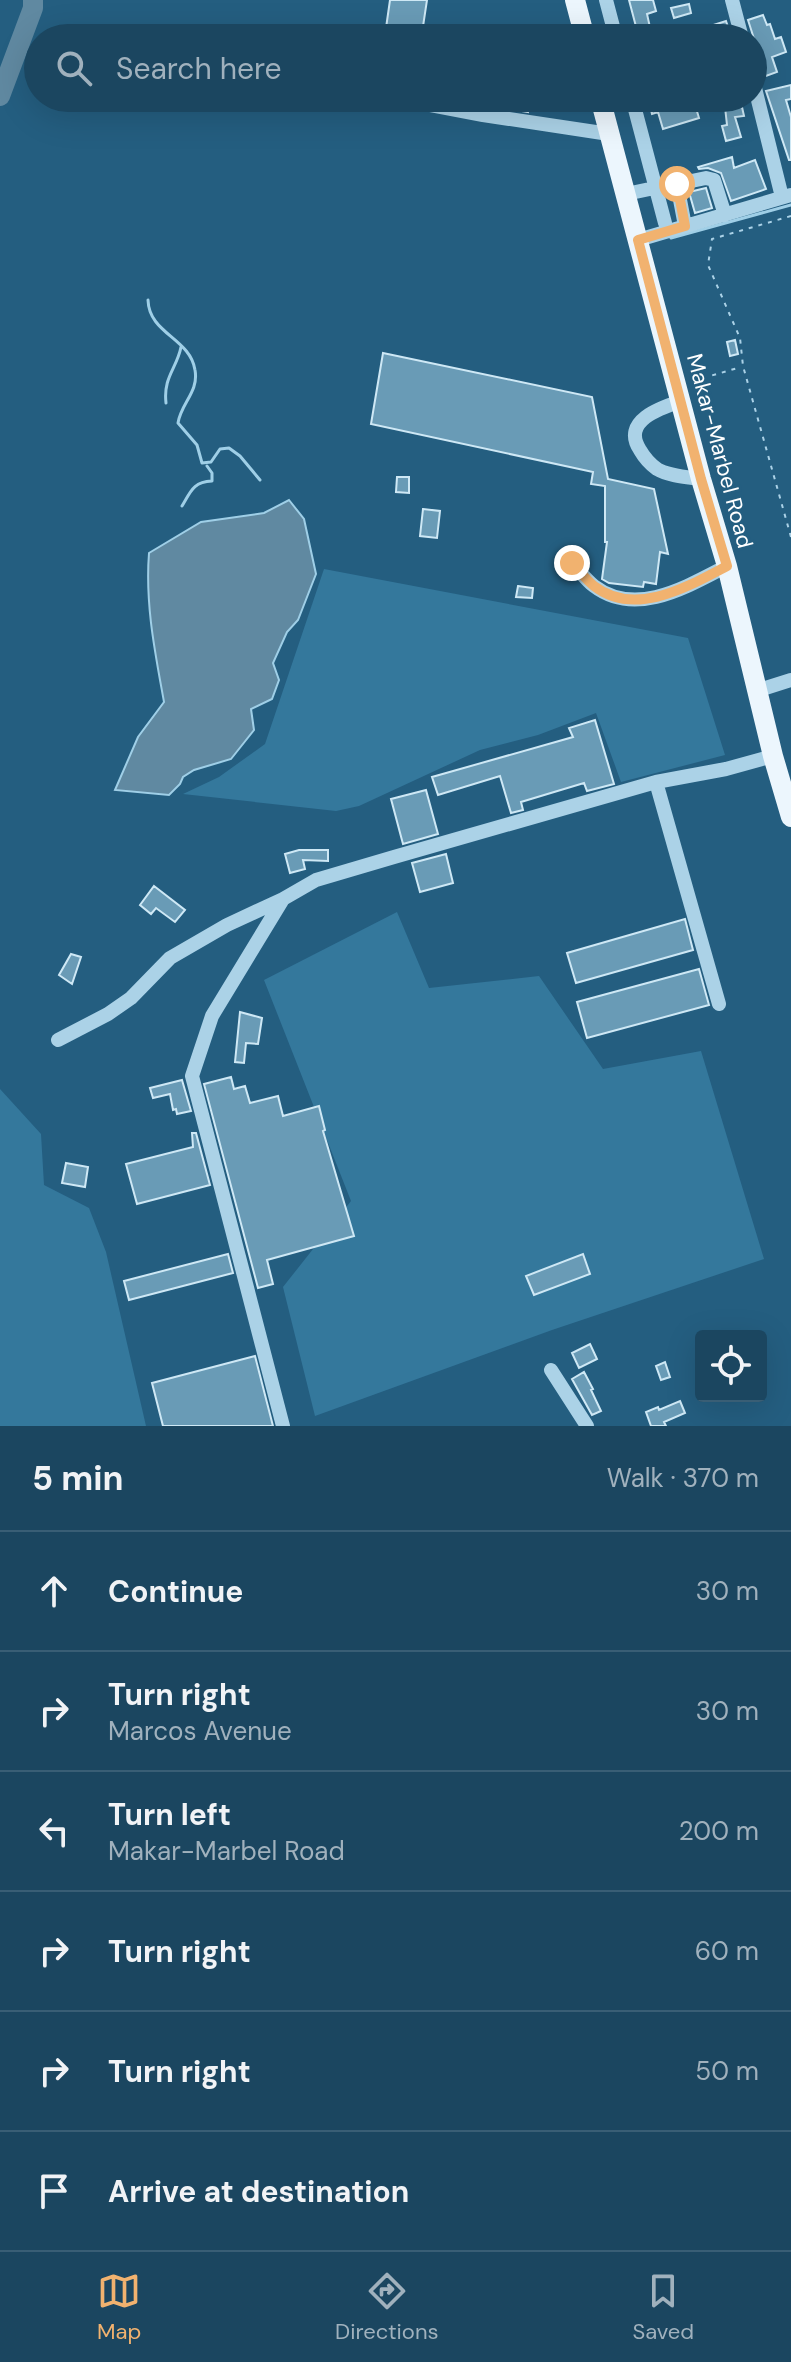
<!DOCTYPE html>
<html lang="en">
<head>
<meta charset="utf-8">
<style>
	:root { --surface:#1b4660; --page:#244d66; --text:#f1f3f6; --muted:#a0b1bd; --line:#395e75; --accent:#f1b26f }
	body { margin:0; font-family:"DM Sans",sans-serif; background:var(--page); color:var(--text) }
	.controls { position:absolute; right:24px; bottom:24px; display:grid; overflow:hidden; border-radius:8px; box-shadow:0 8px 32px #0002 }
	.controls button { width:72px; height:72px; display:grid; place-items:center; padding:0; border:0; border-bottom:2px solid var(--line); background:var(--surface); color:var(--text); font:40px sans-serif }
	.stop { position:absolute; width:24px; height:24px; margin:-18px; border:6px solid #f1b26f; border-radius:50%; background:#fff }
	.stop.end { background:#f1b26f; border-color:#fff; box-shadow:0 2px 8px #0008 }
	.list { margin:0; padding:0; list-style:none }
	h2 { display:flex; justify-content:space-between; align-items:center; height:104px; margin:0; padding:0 32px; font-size:34px }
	h2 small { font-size:26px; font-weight:400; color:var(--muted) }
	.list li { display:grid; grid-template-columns:52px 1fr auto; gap:24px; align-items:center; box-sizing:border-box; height:120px; padding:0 32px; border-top:2px solid var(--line) }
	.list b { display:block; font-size:30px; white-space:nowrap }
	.list p { margin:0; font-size:26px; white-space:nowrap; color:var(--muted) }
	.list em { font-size:26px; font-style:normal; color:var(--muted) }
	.icon { flex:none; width:44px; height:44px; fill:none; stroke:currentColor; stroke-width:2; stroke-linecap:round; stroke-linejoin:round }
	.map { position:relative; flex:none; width:791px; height:1426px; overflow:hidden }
	.search { position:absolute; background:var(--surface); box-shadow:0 8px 32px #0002; left:24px; right:24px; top:24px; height:88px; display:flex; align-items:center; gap:20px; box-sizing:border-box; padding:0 28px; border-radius:44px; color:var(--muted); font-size:30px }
	.sheet { height:824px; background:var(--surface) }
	nav { display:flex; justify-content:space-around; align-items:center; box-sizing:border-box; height:112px; border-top:2px solid var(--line); background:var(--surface); font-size:22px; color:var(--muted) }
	nav a { display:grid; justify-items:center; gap:4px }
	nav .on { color:var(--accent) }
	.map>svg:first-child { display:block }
</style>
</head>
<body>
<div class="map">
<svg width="791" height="1426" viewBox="0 0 791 1426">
	<rect width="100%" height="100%" fill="#245e80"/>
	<path fill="#34789c" d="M324,569L688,638L725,755L621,782L596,713L538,735L480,750L359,806L336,811L183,794L219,777L265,744Z
		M397,912L429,988L539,976L603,1069L701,1051L764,1259L552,1330L315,1416L283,1287L351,1201L264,980Z
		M0,1089L41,1134L44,1185L89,1208L106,1252L146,1426H0Z"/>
	<path fill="#6089a1" stroke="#9fcfe7" stroke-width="2" d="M289,500L304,519L316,574L298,620L287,632L273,663L279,680L272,699L251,709L254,730L231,759L194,770L183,777L180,784L169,795L115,790L138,737L164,702C155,652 145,604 149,553L201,522L264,513Z"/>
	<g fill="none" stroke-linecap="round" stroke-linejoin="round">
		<path stroke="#9fcfe7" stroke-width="3" d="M671,238L791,205
			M148,300C149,334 190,338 195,370C199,392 181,403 178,423L197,445L202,463L211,462L220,449L229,448L240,456L260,480
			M166,403C163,377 177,368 181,347
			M182,506C191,491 193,482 212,481V473L207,466"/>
		<path stroke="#6089a1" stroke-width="20" d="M0,96L33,8V0"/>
	</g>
	<path fill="#699bb6" stroke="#cee8f5" stroke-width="2" d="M390,0H427L422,33L386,28Z
		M629,0H653L656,11L647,14L651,32L668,27L671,38H639Z
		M689,4L691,13L674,18L671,8Z
		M763,15L767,25L770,24L775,39L781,37L786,52L772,57L777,72L763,77L757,66L753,50L756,45L748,20Z
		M726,21L730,33L715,38H704L701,29Z
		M791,85V99L786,100L791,117V160H789L766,91Z
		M486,98H529L528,112L486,105Z
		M648,98H693L699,118L663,129L658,112L652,114Z
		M724,98H730L732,108L742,107L744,116L735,117L741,137L726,141L722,126L727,125Z
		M732,157L734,168L755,160L766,189L731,201L721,173L708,168L699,169L698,167Z
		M706,188L712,208L695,213L689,192Z
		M735,340L738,354L730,356L727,342Z
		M383,353L592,397L608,479L654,489L668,554L660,552L656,584L644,582L643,587L609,583L602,579L607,542H605V486L591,484L593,472L371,424Z
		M397,477H409V493L396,492Z
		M423,509L440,511L437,538L420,536Z
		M518,586L533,588L532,598L516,597Z
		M595,720L614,784L587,791L584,783L521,802L523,810L511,813L500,776L438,795L432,777L573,737L569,728Z
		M426,790L438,834L403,844L391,799Z
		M299,850H328V861L303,860L305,869L290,873L285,854Z
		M446,854L453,883L420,892L412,863Z
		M154,886L185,910L175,922L156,908L151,914L140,905Z
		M685,919L693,950L576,983L567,953Z
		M71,954L81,957L72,984L59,975Z
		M699,969L709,1005L587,1038L577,1002Z
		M240,1012L262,1018L258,1044L246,1043L244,1063L235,1062Z
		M231,1077L234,1089L245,1086L250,1103L278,1096L283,1116L319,1106L325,1130L323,1131L354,1236L267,1260L273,1284L258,1288L204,1084Z
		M182,1080L191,1111L177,1114L176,1109L173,1110L170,1094L153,1098L150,1088Z
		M192,1133H196L210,1185L137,1204L126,1164L193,1147Z
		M66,1163L88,1167L85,1187L62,1183Z
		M228,1254L233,1273L129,1300L124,1281Z
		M583,1254L590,1274L534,1295L526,1276Z
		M590,1344L597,1359L579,1368L572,1353Z
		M255,1356L273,1426H163L152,1383Z
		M665,1362L670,1377L661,1380L656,1366Z
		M584,1372L593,1389L591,1390L601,1411L592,1415L572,1379Z
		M680,1401L685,1413L664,1422L666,1426H651L646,1412L658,1407L659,1410Z"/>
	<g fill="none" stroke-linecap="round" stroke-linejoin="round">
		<path stroke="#abd2e7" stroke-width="2" stroke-dasharray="4 6" stroke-linecap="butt" d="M791,216L712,239L708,265L740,338L743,366L791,537
			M693,381L741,367"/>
		<path stroke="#abd2e7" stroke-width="14" d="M606,0L616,38
			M732,0L742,38
			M753,80L782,197
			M394,98L483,115L609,134
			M632,98L665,223
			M626,194L664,186
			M685,226L677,184L706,178L714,180L725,215
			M638,240L791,195
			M681,401C660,408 621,421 640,450C644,457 650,464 657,469C669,476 687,477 701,479
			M572,563C579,570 586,580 594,586C636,618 688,586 727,566
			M759,690L791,680
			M656,782L719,1004
			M58,1040L108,1014L131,998L170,958L227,925L283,899
			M551,1370L587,1426
			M283,1426L192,1076L212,1016L283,899L316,880L394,857L656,782L726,769L773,756"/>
		<path stroke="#ecf6fd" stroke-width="20" d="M575,0L585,38
			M600,98L701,479L727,566L773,756L791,817"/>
	</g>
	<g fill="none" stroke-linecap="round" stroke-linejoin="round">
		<path stroke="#f1b26f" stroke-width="10" d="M572,563C579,570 586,580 594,586C635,618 689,586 727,566L701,479L638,240L685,226L677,184"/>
	</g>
	<g text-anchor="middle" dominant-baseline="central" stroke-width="6" stroke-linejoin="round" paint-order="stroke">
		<g font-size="22" fill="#fff" stroke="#245e80">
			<text transform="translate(720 451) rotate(75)">Makar-Marbel Road</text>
		</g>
	</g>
</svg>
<div class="controls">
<button><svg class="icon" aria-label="locate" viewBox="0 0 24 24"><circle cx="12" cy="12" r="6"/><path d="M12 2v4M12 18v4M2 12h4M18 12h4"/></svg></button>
</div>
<div class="stop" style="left:677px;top:184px"></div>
<div class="stop end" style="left:572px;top:563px"></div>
<div class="search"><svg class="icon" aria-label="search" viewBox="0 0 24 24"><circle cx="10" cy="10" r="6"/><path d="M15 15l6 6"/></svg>Search here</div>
</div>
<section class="sheet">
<h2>5 min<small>Walk · 370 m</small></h2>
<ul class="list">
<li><svg class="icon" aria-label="ahead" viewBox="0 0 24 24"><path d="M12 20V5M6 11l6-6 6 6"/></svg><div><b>Continue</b></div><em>30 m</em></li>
<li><svg class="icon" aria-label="right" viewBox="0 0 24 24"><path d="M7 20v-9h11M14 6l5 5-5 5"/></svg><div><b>Turn right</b><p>Marcos Avenue</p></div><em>30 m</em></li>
<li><svg class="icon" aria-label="left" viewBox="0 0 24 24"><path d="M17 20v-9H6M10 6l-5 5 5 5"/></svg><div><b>Turn left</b><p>Makar-Marbel Road</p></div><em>200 m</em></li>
<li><svg class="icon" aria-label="right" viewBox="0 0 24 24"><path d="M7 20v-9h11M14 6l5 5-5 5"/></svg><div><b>Turn right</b></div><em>60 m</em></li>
<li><svg class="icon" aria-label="right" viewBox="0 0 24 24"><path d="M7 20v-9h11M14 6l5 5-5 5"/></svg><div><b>Turn right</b></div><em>50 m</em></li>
<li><svg class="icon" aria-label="arrive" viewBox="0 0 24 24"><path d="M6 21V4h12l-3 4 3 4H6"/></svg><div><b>Arrive at destination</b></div></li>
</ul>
</section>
<nav>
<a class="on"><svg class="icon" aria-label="map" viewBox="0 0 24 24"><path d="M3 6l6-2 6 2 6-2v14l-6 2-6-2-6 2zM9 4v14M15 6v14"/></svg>Map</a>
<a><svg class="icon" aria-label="directions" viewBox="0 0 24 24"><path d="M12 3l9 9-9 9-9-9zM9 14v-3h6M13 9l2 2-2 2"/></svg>Directions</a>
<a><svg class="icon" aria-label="saved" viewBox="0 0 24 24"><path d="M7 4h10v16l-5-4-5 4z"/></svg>Saved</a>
</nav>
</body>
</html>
